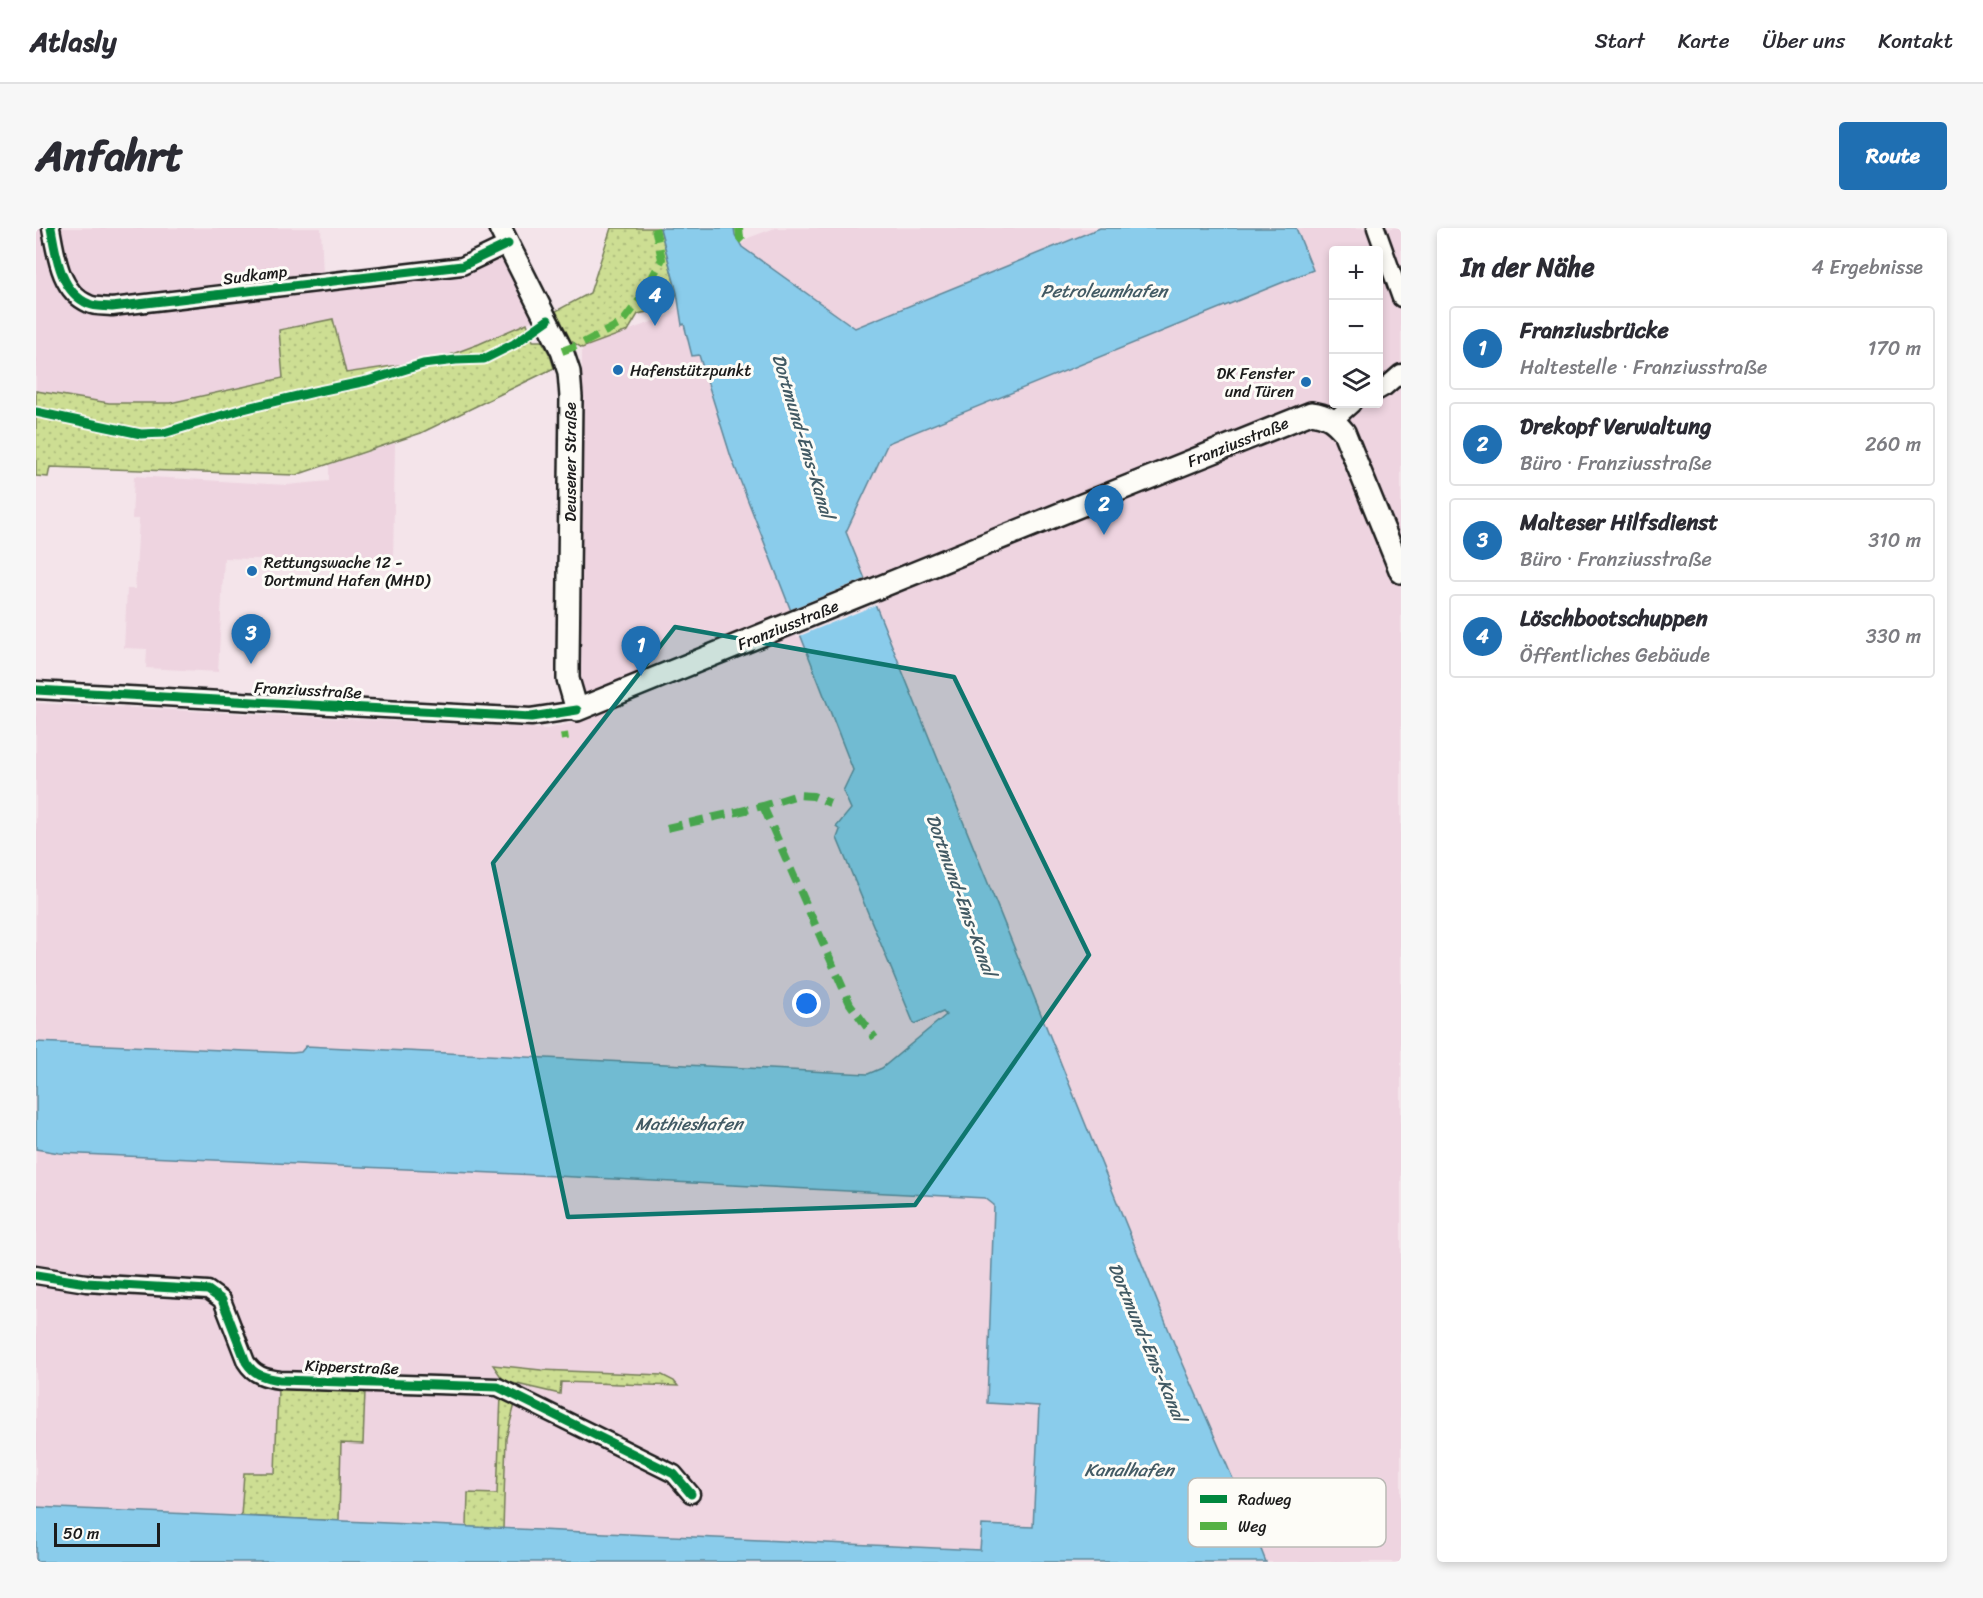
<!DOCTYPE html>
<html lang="de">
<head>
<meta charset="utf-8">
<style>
	:root { --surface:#fff; --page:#f7f7f7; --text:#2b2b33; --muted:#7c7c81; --line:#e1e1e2; --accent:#1f6fb2 }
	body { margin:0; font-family:Sriracha,sans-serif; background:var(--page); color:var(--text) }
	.controls { position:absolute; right:18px; top:18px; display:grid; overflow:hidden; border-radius:6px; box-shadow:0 3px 9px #0003 }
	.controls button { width:54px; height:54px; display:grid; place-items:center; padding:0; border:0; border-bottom:2px solid var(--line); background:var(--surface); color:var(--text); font:30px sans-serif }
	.scale { position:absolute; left:18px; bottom:15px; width:106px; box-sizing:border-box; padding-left:6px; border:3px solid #1c1c1c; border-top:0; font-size:16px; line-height:21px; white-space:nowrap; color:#1c1c1c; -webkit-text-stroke:4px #fdfcf7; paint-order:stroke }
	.you { position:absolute; left:771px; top:776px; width:21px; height:21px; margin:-15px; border:4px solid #fff; border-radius:50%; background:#1a73e8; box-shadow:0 0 0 9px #1a73e833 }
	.badge { display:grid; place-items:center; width:39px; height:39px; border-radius:50%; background:var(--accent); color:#fff; font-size:20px; font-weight:700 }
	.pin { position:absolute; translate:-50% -50px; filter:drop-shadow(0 2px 3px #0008) }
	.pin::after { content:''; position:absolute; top:32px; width:21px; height:18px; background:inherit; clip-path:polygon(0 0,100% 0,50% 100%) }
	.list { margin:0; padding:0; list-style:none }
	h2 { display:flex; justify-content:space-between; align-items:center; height:78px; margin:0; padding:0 24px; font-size:26px }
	h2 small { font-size:20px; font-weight:400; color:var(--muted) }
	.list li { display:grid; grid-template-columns:39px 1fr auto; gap:18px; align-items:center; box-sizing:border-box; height:84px; margin:0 12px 12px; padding:0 12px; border:2px solid var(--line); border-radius:6px }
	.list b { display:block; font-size:22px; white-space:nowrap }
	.list p { margin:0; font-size:20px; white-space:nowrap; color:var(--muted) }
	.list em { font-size:20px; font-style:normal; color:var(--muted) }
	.icon { flex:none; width:33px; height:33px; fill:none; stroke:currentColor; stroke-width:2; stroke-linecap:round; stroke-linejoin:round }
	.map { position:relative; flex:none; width:1365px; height:1334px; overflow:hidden; border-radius:6px }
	header { display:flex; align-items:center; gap:36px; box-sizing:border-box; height:84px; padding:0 30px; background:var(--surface); border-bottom:2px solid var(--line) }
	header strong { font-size:28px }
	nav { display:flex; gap:33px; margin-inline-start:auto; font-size:21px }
	.intro { display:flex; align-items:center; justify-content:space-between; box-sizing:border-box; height:144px; padding:0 36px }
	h1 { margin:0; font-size:42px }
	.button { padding:15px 27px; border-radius:6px; background:var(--accent); color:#fff; font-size:21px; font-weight:700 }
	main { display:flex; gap:36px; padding:0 36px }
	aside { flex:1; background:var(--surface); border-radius:6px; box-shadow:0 3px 9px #0003 }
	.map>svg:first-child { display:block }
</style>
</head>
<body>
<header>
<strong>Atlasly</strong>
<nav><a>Start</a><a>Karte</a><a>Über uns</a><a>Kontakt</a></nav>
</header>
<div class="intro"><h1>Anfahrt</h1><a class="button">Route</a></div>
<main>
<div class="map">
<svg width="1365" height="1334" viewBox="0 0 1365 1334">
	<defs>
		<pattern id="grass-dots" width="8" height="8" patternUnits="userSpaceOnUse" patternTransform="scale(1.5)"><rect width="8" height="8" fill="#cdde93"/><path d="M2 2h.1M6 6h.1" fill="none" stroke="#afbe7e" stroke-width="1.8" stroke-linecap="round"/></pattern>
	</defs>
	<rect width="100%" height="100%" fill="#f4e4ea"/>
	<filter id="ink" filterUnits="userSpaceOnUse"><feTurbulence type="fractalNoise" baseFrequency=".0167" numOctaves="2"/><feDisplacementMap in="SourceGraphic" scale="12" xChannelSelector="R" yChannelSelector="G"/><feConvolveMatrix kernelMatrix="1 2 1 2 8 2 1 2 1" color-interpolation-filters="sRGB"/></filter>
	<g filter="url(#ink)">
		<path fill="#eed4e0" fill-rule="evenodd" d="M0,0H285L287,47L426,30L464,12L504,89L443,116L403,131L310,145L297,91L244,102L248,150L134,175H73L0,163Z
			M739,0H1365V1334H0V475L511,501L544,493L546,120L634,87L712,10ZM1298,22H1342V176H1298Z
			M359,215L357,336L188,330L182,444L110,440L111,421L88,420L91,361H99L103,291H96L98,248L251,257L293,253V237Z"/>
		<path fill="url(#grass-dots)" stroke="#747d58" stroke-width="1.5" d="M575,0H624L641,65L634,79L602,86L592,103L546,120L535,113L520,83L554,65Z
			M297,91L310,145L403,131L443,116L491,95L497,113H506L514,127L518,140L385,205L260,247L14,239L12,249L0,248V163L73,175H134L247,150L243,102Z
			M457,1137L505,1142L626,1147L638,1153L642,1158L525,1154L524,1166L468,1153Z
			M242,1159L329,1163L327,1216L305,1215L303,1293L205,1288L208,1245H239Z
			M465,1167L479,1176L470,1210L467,1301L431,1299L432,1265L461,1266Z"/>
		<path fill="#8acceb" stroke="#5e8698" stroke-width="1.5" d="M624,0H698L699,7L706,19L819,100L1064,0H1260L1277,42L852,215L810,304L1138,1115L1200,1258L1230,1334H0V1279L944,1322L946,1297L997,1299L1003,1178L951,1175L958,977L949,970L480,946L23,925L0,921V814L256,825L265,824L270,818L832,846L846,840L910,787L907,784L878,796L801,610L804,602L800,599L815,581L807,563L817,542L695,229L663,127L656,128L648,96L646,97L641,65Z"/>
		<path fill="#f4e4ea" d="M831,350L842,376L761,409L750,383Z"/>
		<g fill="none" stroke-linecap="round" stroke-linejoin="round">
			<defs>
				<path id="minor" d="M15,0C20,27 24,64 53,76C59,79 69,78 76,79L426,38L472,16
					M1340,0L1365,70
					M1342,163L1349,159L1365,145
					M1298,192L1316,176
					M0,462L495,489L541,482
					M0,1047L50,1055L172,1062L186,1072L210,1134C218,1147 229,1150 244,1152L462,1159L638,1246L655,1266"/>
				<path id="major" d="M464,0L526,123L533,144L535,169L532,439V451L541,482L1088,260L1275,185C1291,187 1298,192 1308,204L1365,344"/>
			</defs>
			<use href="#minor" stroke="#1c1c1c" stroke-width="21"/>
			<use href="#major" stroke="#1c1c1c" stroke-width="26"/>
			<use href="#minor" stroke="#fdfcf7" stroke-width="16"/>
			<use href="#major" stroke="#fdfcf7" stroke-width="21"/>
			<path stroke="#55b145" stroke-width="8" stroke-dasharray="15 8" stroke-linecap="butt" d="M703,0L704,10L707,13
				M526,123L545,116L586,95L606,69L626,31L619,0
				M528,505L529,512
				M727,578L814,776L839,810
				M631,600L727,578L762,567L777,568L794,575"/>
			<defs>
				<path id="cycleway" d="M15,0C20,27 24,64 53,76C59,79 69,78 76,79L426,38L472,16
					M0,184L105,206L128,205L207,181L278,164L331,153L387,136L420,132L448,131L478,116L512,92
					M0,462L495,489L541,482
					M0,1047L50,1055L172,1062L186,1072L210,1134C218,1147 229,1150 244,1152L462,1159L638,1246L655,1266"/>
			</defs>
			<use href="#cycleway" stroke="#fdfcf7" stroke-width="13"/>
			<use href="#cycleway" stroke="#00873e" stroke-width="9"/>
		</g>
	</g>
	<path fill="#0f766e" fill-opacity="0.2" stroke="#0f766e" stroke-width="4.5" stroke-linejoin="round" d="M639,399L918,449L1053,727L879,977L532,989L457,635Z"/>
	<g fill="#1f6fb2" stroke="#fdfcf7" stroke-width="2">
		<circle cx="582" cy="142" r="6"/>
		<circle cx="1270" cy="154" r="6"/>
		<circle cx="216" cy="343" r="6"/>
	</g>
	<g text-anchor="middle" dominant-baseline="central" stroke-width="6" stroke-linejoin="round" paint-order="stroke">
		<g font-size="16" fill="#1c1c1c" stroke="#fdfcf7">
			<text transform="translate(219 47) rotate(-7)">Sudkamp</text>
			<text transform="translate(1202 214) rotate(-22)">Franziusstraße</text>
			<text transform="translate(534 234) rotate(-90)">Deusener Straße</text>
			<text transform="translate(752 397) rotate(-22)">Franziusstraße</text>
			<text transform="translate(272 462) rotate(3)">Franziusstraße</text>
			<text transform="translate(316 1139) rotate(2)">Kipperstraße</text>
		</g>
		<g font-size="16" fill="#1c1c1c" stroke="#fdfcf7" text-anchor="start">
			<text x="594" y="142">Hafenstützpunkt</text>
			<text x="1258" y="145" text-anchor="end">DK Fenster<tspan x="1258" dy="18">und Türen</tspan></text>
			<text x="228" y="334">Rettungswache 12 -<tspan x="228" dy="18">Dortmund Hafen (MHD)</tspan></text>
		</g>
		<g font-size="18" font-style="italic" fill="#425a64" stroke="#fdfcf7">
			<text x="1068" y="63">Petroleumhafen</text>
			<text transform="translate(767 208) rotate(73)">Dortmund-Ems-Kanal</text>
			<text transform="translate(925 667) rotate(70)">Dortmund-Ems-Kanal</text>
			<text x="653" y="896">Mathieshafen</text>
			<text transform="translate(1111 1114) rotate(67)">Dortmund-Ems-Kanal</text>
			<text x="1093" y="1242">Kanalhafen</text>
		</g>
	</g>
	<rect x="1152" y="1250" width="198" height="69" rx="9" fill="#fdfcf7" stroke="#bab9b5" stroke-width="1.5"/>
	<rect x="1164" y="1267" width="27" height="8" fill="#00873e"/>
	<rect x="1164" y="1294" width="27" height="8" fill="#55b145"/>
	<g font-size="16" fill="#1c1c1c">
		<text x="1202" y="1277">Radweg</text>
		<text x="1202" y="1304">Weg</text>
	</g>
</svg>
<div class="controls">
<button>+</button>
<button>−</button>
<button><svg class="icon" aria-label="layers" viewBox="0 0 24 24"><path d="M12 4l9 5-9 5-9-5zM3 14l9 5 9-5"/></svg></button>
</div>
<div class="scale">50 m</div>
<div class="you"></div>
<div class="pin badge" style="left:605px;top:448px">1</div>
<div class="pin badge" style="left:1068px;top:307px">2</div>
<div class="pin badge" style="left:215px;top:436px">3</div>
<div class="pin badge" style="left:619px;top:98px">4</div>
</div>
<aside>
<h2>In der Nähe<small>4 Ergebnisse</small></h2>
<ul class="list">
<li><span class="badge">1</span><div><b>Franziusbrücke</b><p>Haltestelle · Franziusstraße</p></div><em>170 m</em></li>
<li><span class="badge">2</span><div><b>Drekopf Verwaltung</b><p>Büro · Franziusstraße</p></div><em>260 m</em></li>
<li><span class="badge">3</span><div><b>Malteser Hilfsdienst</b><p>Büro · Franziusstraße</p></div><em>310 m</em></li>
<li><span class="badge">4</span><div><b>Löschbootschuppen</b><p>Öffentliches Gebäude</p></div><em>330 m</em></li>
</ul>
</aside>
</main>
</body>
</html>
